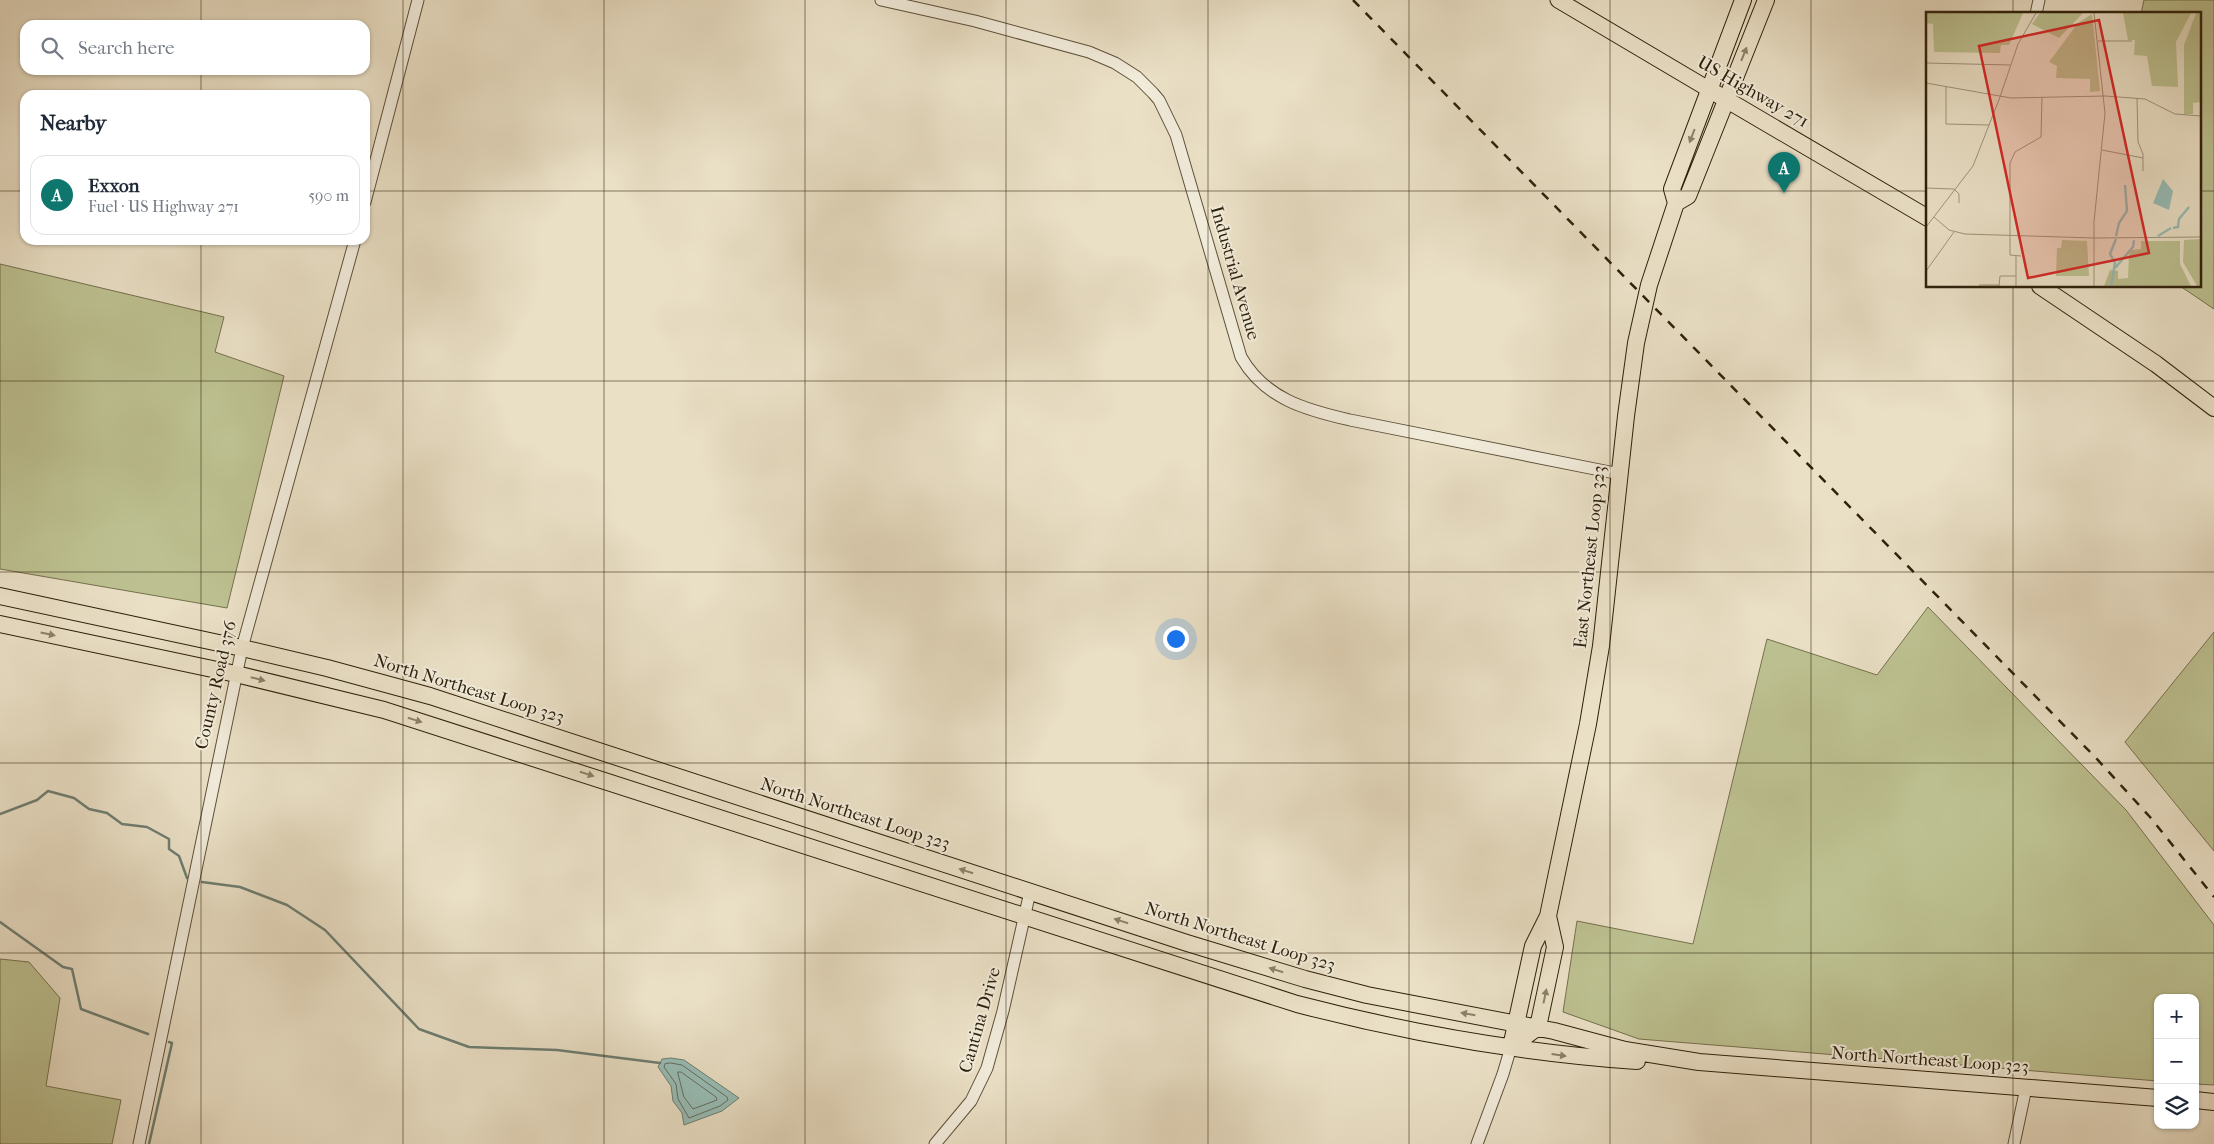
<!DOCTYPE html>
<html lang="en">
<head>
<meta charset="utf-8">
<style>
	:root { --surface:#fff; --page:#f2f2f3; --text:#1f2937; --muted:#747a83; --line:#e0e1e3; --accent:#0f766e }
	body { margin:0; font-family:"IM FELL French Canon",serif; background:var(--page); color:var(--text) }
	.controls { position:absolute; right:15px; bottom:15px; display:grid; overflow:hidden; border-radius:10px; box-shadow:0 1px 4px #0004 }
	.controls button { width:45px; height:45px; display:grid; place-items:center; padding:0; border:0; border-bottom:1px solid var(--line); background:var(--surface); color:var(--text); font:25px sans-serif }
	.you { position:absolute; left:1175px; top:638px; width:18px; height:18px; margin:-12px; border:4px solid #fff; border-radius:50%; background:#1a73e8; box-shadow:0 0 0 8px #1a73e833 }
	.badge { display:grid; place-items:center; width:32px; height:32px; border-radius:50%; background:var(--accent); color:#fff; font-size:16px; font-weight:700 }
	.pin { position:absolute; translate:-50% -41px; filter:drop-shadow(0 1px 2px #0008) }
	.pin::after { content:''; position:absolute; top:26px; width:18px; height:15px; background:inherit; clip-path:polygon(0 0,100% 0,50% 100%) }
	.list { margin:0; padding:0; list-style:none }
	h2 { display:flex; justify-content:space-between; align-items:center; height:65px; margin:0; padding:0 20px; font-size:21px }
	h2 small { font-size:16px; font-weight:400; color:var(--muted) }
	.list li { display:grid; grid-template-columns:32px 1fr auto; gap:15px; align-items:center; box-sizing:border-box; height:80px; margin:0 10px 10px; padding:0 10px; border:1px solid var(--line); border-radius:15px }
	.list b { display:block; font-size:19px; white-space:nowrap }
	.list p { margin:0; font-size:16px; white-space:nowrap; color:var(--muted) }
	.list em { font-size:16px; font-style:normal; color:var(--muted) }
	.icon { flex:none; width:28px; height:28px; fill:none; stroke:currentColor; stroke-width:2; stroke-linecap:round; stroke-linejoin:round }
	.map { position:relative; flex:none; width:2214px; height:1144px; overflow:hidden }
	.search { position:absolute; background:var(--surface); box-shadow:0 1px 4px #0004; left:20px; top:20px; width:350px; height:55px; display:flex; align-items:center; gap:12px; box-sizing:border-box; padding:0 18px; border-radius:15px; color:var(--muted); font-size:19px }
	.panel { position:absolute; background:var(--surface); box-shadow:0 1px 4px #0004; left:20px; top:90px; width:350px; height:155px; border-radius:15px }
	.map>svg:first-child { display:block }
</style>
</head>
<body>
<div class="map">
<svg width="2214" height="1144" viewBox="0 0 2214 1144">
	<rect width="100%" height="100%" fill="#eae0c6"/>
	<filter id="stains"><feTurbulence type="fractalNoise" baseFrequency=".004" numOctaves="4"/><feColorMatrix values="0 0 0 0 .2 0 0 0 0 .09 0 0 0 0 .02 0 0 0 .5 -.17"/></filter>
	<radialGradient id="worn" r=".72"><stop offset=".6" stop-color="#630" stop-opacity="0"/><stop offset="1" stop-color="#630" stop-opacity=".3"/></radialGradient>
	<path fill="#bdc191" stroke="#76704e" d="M2144,0H2214V309L2180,286H2200V14H2141Z
		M0,264L224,317L215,352L284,376L227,608L0,569Z
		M1928,607L2126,810L2214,925V1085L2195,1084V998H2158V1081L1639,1039L1563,1012L1577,921L1693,944L1767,639L1877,675Z
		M2214,632V851L2125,742Z
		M0,959L29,962L60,998L46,1086L121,1100L112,1144H0Z"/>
	<path fill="#98bdb6" stroke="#6e7e72" d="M671,1058L684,1060L739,1098L722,1111L684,1125L682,1113L673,1101L671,1086L658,1067L662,1059Z"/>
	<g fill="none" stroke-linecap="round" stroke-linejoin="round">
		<path stroke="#636e60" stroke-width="1" d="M671,1063L682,1065L727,1097L728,1100L720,1106L689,1118L678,1099L676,1084L664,1067L665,1064Z
			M678,1072H681L716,1097L717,1100L693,1109L684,1097Z"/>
		<path stroke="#6e7e72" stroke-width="2.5" d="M0,814L37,800L48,791L74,798L89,809L107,813L122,824L147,827L169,839V849L179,856L187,878
			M202,882L240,887L287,905L325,930L419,1029L469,1047L557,1050L660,1063
			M0,922L63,967L72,969L81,1009L148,1034
			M149,1144L172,1043L169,1042"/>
		<defs>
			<path id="minor" d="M881,0L975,21L1089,52L1115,63L1137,77L1153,93L1159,100L1176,135L1241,357C1265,399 1306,410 1350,420L1620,474
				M2036,14L2039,0
				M365,202L418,0
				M139,1144L242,648L355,240
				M935,1144L971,1101L987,1068L1003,1011L1030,892
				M1477,1144L1503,1074L1511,1047
				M2014,1144L2026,1088"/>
			<path id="major" d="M1558,0L1710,90"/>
			<path id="highway" d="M1710,90L1928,218
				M1676,203L1688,196L1766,0
				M2040,286L2156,364L2214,408
				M0,596L242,648L327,668L430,696L1187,943L1305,979L1367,995L1554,1031L1625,1050L1699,1062L2158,1098
				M0,624L236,674L384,710L1297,1004C1408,1033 1523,1053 1637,1061
				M1511,1047L1533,946L1548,916L1588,724L1601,646L1626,416L1636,343L1649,285L1676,203L1672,189L1743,0
				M1511,1047L1538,1027L1555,947L1548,916
				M2195,1100L2214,1102"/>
		</defs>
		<use href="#minor" stroke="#5d503a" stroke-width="13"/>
		<use href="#major" stroke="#2e200b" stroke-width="17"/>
		<use href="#highway" stroke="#2e200b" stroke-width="18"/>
		<use href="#minor" stroke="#f1ebda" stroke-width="11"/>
		<use href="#major" stroke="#eae0c6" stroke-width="15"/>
		<use href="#highway" stroke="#eae0c6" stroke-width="16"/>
		<path stroke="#2e200b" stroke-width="2.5" stroke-dasharray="9 9" stroke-linecap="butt" d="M1353,0L2096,758L2150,817L2214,897"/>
	</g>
	<defs><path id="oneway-solid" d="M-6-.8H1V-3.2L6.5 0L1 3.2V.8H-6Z" transform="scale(1.25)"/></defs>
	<g fill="#8c8068">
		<use href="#oneway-solid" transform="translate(1744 54) rotate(-68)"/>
		<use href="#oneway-solid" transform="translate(1692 136) rotate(111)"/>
		<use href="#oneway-solid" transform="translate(48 634) rotate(12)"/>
		<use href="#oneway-solid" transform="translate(258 679) rotate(14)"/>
		<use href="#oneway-solid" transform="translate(415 720) rotate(17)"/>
		<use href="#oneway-solid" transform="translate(587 774) rotate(18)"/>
		<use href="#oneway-solid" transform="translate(966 871) rotate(-162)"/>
		<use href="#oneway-solid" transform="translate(1121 921) rotate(-162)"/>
		<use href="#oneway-solid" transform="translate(1276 970) rotate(-163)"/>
		<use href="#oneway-solid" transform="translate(1545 996) rotate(-78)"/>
		<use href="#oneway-solid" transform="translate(1468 1014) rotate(-170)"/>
		<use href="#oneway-solid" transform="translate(1559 1055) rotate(8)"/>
	</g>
	<path fill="none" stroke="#2e200b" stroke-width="1" stroke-opacity="0.55" d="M201,0V25M403,0V1144M604,0V1144M805,0V1144M1006,0V1144M1208,0V1144M1409,0V1144M1610,0V1144M1811,0V1144M2013,0V14M201,70V95M0,191H25M365,191H1928M2200,191H2214M201,240V1144M2013,286V1144M0,381H2214M0,572H2214M0,763H2214M0,953H2214"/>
	<g text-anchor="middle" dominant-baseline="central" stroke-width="4" stroke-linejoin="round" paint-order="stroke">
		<g font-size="18" fill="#2e200b" stroke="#f1ebda">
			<text transform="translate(1753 92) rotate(30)">US Highway 271</text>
			<text transform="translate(1235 273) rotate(74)">Industrial Avenue</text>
			<text transform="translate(1590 557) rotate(-84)">East Northeast Loop 323</text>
			<text transform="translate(216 685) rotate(-77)">County Road 376</text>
			<text transform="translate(469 689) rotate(17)">North Northeast Loop 323</text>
			<text transform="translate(855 814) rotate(18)">North Northeast Loop 323</text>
			<text transform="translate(1240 937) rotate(17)">North Northeast Loop 323</text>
			<text transform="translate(980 1020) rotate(-74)">Cantina Drive</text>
			<text transform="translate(1930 1060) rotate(4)">North Northeast Loop 323</text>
		</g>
	</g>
	<g transform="translate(1926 12)">
		<rect width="275" height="275" fill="#eae0c6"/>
		<path d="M0,1H97L83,33H75L74,41L8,40L7,12L0,11ZM114,1H157L133,26L106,12ZM197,1H265L250,30L252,75L226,74L221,44L208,43L209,28H202ZM270,1H275V90L267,91V102H258V33ZM166,2L174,79L164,80V67L130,66L131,54L123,50L152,11ZM275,227V274H271L257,250L258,228ZM136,228L161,229L163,264H130L131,236H135ZM215,229H254V252L265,274H178L184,258L192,259V267L202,266L203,242L206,238L215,237Z" fill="#bdc191"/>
		<path d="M237,167L247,179L243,198L227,191Z" fill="#98bdb6"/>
		<path fill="none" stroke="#98bdb6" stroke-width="2.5" d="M247,216L252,215L253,207L263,195M190,224L193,211L201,199L199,173M232,224L245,216M189,256L207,235L208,228M185,274L189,251L184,242L190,227"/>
		<path fill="none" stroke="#9f937b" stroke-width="1" d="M168,1L179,101L168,210V274M172,29H206M0,51L84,53M0,71L85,86L179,84M20,75V112L63,113M179,84L219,87L249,102L275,104M74,85L92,32L110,1M211,86L212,130L217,142V159M176,138L217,146M0,176L28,177L33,182V191M8,205L23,218L39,222L168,226L275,225M0,215L47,154L74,85M90,244V274M95,244L84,243V151L89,140L115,125L116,85M0,259L28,220M53,273H73M73,274L74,264H90"/>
		<path fill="#d62828" fill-opacity="0.15" stroke="#d62828" stroke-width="2.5" d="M173,8L223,241L102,266L53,34Z"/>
		<rect width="275" height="275" fill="none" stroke="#2e200b" stroke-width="2.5"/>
	</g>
	<rect width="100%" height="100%" filter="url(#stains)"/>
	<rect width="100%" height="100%" fill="url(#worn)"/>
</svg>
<div class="controls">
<button>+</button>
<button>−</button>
<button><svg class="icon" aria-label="layers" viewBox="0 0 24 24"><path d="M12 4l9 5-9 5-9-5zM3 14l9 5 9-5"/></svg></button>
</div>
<div class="you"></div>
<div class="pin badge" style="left:1784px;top:193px">A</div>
<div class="search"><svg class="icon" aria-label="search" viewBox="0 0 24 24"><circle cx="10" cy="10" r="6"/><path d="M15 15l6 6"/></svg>Search here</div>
<section class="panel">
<h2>Nearby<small></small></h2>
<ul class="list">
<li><span class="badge">A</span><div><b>Exxon</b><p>Fuel · US Highway 271</p></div><em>590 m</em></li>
</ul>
</section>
</div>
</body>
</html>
